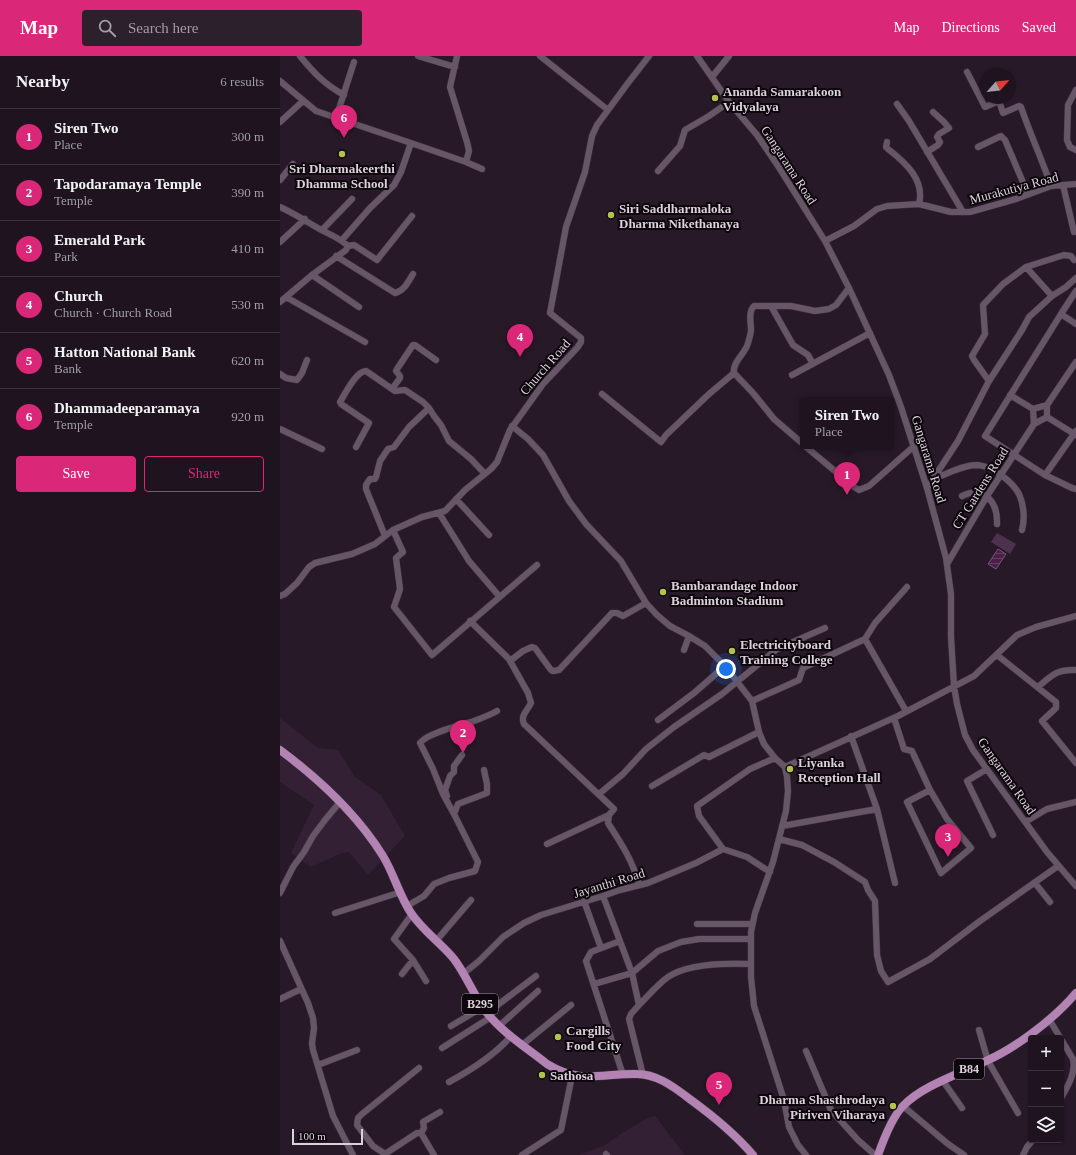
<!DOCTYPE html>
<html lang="en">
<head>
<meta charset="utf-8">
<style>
	:root { --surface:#1e131e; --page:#2b202b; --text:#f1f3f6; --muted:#a19ea4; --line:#3c323c; --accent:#db2777 }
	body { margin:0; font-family:"Times New Roman",serif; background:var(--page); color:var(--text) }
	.controls { position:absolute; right:12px; bottom:12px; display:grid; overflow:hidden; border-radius:4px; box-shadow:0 1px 3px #0004 }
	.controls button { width:36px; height:36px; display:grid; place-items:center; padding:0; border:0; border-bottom:1px solid var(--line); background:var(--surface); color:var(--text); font:20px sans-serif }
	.compass { position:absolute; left:700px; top:12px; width:36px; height:36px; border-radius:50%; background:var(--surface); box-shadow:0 1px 3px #0004; rotate:63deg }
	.scale { position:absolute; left:12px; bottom:10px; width:71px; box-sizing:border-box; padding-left:4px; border:2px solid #dbd1db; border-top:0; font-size:11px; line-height:14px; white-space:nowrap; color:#dbd1db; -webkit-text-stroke:3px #0d070d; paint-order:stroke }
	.you { position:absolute; left:446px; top:613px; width:14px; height:14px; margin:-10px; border:3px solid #fff; border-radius:50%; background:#1a73e8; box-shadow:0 0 0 6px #1a73e833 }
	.badge { display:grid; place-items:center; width:26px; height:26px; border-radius:50%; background:var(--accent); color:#fff; font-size:13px; font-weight:700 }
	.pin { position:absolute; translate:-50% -33px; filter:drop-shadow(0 1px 2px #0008) }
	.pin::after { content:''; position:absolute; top:21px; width:14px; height:12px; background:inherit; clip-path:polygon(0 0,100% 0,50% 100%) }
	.popup { position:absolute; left:520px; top:341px; width:94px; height:52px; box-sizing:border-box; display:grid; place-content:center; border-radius:4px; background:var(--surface); filter:drop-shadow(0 1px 3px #0005); font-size:13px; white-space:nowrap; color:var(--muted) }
	.popup b { font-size:15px; color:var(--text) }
	.popup::after { content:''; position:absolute; left:50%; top:100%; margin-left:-8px; border:8px solid transparent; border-top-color:var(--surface) }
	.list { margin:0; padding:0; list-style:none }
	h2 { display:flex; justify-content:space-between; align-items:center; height:52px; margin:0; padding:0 16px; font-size:17px }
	h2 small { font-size:13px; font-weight:400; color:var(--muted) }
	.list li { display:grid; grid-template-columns:26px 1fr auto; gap:12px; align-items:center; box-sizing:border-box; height:56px; padding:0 16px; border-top:1px solid var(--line) }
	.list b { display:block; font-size:15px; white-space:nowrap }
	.list p { margin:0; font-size:13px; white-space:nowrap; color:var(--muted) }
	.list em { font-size:13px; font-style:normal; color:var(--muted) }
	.actions { display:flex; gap:8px; padding:12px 16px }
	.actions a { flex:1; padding:9px 0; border:1px solid var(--accent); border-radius:4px; text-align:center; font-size:14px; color:var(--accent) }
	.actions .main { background:var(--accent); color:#fff }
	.icon { flex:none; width:22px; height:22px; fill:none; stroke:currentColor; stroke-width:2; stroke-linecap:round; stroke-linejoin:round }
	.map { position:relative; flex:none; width:796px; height:1099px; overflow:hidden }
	header { display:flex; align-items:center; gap:24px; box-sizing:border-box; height:56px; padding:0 20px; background:var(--accent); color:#fff }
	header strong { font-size:19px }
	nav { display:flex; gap:22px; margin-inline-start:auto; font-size:14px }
	.search { width:280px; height:36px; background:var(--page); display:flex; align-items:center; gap:10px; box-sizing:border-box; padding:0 14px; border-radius:4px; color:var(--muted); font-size:15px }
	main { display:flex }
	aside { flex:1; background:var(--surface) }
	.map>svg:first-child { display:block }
</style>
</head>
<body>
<header>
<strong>Map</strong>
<div class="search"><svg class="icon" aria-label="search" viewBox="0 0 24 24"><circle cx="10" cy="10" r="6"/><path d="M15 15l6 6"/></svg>Search here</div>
<nav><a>Map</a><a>Directions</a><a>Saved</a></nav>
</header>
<main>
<aside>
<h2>Nearby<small>6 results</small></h2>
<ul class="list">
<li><span class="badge">1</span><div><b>Siren Two</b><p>Place</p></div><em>300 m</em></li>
<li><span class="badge">2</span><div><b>Tapodaramaya Temple</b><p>Temple</p></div><em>390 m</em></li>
<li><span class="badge">3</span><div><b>Emerald Park</b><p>Park</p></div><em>410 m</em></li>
<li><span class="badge">4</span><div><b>Church</b><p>Church · Church Road</p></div><em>530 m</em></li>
<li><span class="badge">5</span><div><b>Hatton National Bank</b><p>Bank</p></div><em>620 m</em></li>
<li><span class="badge">6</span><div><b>Dhammadeeparamaya</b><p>Temple</p></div><em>920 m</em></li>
</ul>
<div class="actions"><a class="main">Save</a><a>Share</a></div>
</aside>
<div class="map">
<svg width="796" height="1099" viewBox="0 0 796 1099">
	<defs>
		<pattern id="water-rules" width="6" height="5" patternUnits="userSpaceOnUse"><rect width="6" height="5" fill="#4a204b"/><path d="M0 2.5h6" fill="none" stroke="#643f64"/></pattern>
	</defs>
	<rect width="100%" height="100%" fill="#281928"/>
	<path fill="#332034" d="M0,662L38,692L58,694L75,721L84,727L101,739L125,780L88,819L69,796L62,797L31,811L11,797L34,749L0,726Z
		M375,1060L405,1099H299L325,1089L347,1074L368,1062Z"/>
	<path fill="#4d314d" d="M717,477L736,488L730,498L711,486Z"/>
	<path fill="url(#water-rules)" stroke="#765576" d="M718,493L726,498L716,513L708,508Z"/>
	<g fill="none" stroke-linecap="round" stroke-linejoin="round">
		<defs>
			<path id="minor" d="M20,0C34,17 44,28 64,39
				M138,0L175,11
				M177,0L170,31L187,86L189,95L186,106
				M260,0L328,54
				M417,0L449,46L477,79L498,110L545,185L569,232L609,319L621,351L647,432L666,502L671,538V581L674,630L677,648L685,679L693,694L767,796L796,830
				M687,16L705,51L719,45L723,57L739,50L741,51C750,78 762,103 771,130
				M432,21L449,0
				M0,25L36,55L131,87L121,116L114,129L90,152L62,184
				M796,34L788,49L787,84L790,91L796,94
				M617,48L629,65L683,156
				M56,62L74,6
				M0,66L23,45
				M607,86L606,91L608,93C626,107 645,124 639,148
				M131,87L186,106L202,113
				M698,91L721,80L725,84L748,138
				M647,96L658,89L660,86L657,81L659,78L669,72L664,66L653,56
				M378,115L400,90L405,74L429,60L449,46
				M0,124L13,108
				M783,129L794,176
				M0,151C13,157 24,164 36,171C46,177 59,181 68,190L66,194L32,219L0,246
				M42,174L72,143
				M545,185L574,170L597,153L607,150L639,148L671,156H690L736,143L771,130L796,128
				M0,186L25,163
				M68,190L74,189L97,204L132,160
				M56,200L115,237C124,235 128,226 133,218
				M32,219L79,251
				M772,240L746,211L784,199L791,200L794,204
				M6,241L85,286
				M491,250L513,289L528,299L533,308
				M781,258L796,235
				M796,268L781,258L705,380L765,419L792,432L796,433
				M454,317L473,337L494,363L523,388
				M0,318L6,322L17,324L22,317L27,304
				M512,319L590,277
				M709,325L694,304L692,300L705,278L703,249L723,228L746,211
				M112,333L120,322V320L116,315L117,313L133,289H135L156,304
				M322,338L381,386L386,379L429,338L454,317C452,306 466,297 468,287C469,283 471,278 471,274C471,266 468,256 474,250H511L535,255L549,253L556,249L569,232
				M730,339L753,353
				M767,349L796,306
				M767,361L796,379
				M232,370L248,383L263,399L289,445L306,468L341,505L366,547L377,559L390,570L409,580L425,590L445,610L472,645L479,676L484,688L495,702L505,711L507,721L508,735L506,755L493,806L475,857L471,876V921L474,950L504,1044L509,1071L518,1089L526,1099
				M0,373L42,393
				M525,390L574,431L579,434L589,430L633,391
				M76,391L89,367L61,348L60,346C65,338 76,315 86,315L115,335L125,334L143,346L149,352L154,360L161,369L169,385L191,403L205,418
				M765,419L796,375
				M653,423C667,418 683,409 697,409C712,410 732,425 739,438C744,449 745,463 742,474
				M647,432L678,385L709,325L742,274L749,261L772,240L786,231L796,222
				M682,440C704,429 718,446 717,468
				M176,443L209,479
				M159,457L189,505L219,540
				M113,474L123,496L116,502L120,533L114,551L152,599L257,509
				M105,480L86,433V429L90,423H95L96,421L100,405L108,393L114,391L129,371L149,352
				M667,508L707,440L754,368L767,361V349L753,353L754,368
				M0,540L5,538L17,527L29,511L35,507L72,498L95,488L113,474L142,461L165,455L185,434L211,413L217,406L230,374L263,328L297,292L301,286V282L270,257L286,171L305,116L312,80L317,69L348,27L369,0
				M190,565L229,603L248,637L251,647C248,654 240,659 244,668L334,753L329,759L267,788
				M404,594L409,580
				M717,599L776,646V652L762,665L796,707
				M230,605L243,595L252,591L255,592L271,614L273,615L279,614L332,557H337L343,560L366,547
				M758,631C772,619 777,613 796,614
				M472,645L519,624L523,612L585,583
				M626,655L585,583L595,567L627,531
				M614,662L624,693L632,695L650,734L667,763L691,792L661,817L627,746L650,734
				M378,664L414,637L445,610
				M571,680L597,753L615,827
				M505,711L618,660L694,620L737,579L756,571L796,560
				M707,713L687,725L713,779
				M372,730L424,699L429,701L479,676
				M319,738L343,718L366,693L394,671L442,638L497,593L545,572
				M167,740L165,734L170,720L174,716V710L182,699
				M174,758L163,738L153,713L140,687C147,677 181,669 194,665C202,662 210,659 217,655
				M329,759L328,767C341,787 353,805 359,829
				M745,766L767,753L796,746
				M502,770L597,753
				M499,783L522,789L554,806L585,826L588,834L595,845L597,899L601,915L608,926L650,903L700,865L778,810
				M443,793L419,760L417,750L470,713L495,702
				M755,827L770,846
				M0,837L13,811L24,796L33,780L45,764L60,746
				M323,840L352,917L359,949L351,958L349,963L363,1019
				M304,845L321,892
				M127,850L144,840L154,828L169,822L195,815L198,806L174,758L178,748L207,737V728L204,714
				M55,857L121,836
				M132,858L114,883L133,904L146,925
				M417,868H472
				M0,885L28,947L33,962L34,972L32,987L33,994L53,1060L73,1099
				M156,885L191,844
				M340,885L311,896L306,905L343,1019
				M122,918L133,904
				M183,918L199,905L223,881L244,867L261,859L323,840L340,834L368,827L416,807L443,793L467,801L490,816
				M314,928L352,917L378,895L401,886L419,883H471
				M0,943L21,933
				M359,949C368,940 378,928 388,921C408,907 447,907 471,908
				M207,957L256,920
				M769,963L793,1003C796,1017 788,1030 781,1042
				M171,970L203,951
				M219,970L258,935
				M699,974L708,1005L738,1057
				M242,989L291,949
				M162,992L211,961
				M526,995L551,1054L578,1084L595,1099
				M38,1009L77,994
				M139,1012L82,1058L78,1062L77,1069L93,1090L105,1098L137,1077H141L144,1072L143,1066L160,1056
				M663,1025L682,1052
				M169,1026C191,1014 214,1000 231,980
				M623,1050L668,1088L684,1099
				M141,1077L154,1099
				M326,1098L327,1099
				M242,1099L281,1074L292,1020
				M743,1099L747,1091L753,1084"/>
			<path id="major" d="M0,694C39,723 77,758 103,800C114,818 119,839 131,857C143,875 161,887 174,903C187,920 194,941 207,957C224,978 247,992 267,1008C301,1029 322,1017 357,1018C366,1018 375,1021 383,1025C393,1030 402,1037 411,1044C433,1060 455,1078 473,1099
				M598,1099C603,1085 612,1061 623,1050C643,1029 680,1018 706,1005C736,992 775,962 796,937"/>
		</defs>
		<use href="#minor" stroke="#413641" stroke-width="7"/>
		<use href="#major" stroke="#413641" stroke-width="9"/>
		<use href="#minor" stroke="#675667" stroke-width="6"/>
		<use href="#major" stroke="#b384b3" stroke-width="8"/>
	</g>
	<g fill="#b3c24b" stroke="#0d070d" stroke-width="1.5">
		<circle cx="435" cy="42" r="4"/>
		<circle cx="62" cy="98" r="4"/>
		<circle cx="331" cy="159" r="4"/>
		<circle cx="383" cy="536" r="4"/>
		<circle cx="452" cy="595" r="4"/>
		<circle cx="510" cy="713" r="4"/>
		<circle cx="278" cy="981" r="4"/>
		<circle cx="262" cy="1019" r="4"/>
		<circle cx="613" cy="1050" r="4"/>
	</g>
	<g text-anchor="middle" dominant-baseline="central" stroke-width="4" stroke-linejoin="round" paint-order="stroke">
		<g fill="#0d070d" stroke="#9d949d" stroke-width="1">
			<rect x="182" y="938" width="36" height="20" rx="3"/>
			<rect x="674" y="1003" width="30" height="20" rx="3"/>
		</g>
		<g font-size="12" font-weight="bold" fill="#dbd1db">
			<text x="200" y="948">B295</text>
			<text x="689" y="1013">B84</text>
		</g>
		<g font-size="13" font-weight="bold" fill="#dbd1db" stroke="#0d070d" text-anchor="start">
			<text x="443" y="35">Ananda Samarakoon<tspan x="443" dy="15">Vidyalaya</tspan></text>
			<text x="62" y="112" text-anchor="middle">Sri Dharmakeerthi<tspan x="62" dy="15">Dhamma School</tspan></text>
			<text x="339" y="152">Siri Saddharmaloka<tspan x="339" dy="15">Dharma Nikethanaya</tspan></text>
			<text x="391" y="529">Bambarandage Indoor<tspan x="391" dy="15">Badminton Stadium</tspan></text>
			<text x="460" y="588">Electricityboard<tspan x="460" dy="15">Training College</tspan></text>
			<text x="518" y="706">Liyanka<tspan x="518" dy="15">Reception Hall</tspan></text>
			<text x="286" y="974">Cargills<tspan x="286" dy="15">Food City</tspan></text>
			<text x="270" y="1019">Sathosa</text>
			<text x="605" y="1043" text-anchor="end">Dharma Shasthrodaya<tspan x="605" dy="15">Piriven Viharaya</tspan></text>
		</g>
		<g font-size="13" fill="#dbd1db" stroke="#0d070d">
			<text transform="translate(509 109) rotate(57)">Gangarama Road</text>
			<text transform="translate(734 132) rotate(-15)">Murakutiya Road</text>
			<text transform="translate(265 311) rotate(-49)">Church Road</text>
			<text transform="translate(649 403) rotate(73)">Gangarama Road</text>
			<text transform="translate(700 432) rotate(-58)">CT Gardens Road</text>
			<text transform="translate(727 720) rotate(55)">Gangarama Road</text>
			<text transform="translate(329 827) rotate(-17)">Jayanthi Road</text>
		</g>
	</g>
</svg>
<div class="controls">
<button>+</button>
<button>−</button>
<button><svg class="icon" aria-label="layers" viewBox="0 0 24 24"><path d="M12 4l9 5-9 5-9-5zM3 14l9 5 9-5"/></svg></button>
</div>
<svg class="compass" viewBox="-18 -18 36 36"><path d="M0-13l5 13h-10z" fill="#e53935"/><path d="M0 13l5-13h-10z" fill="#a19ea4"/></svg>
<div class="scale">100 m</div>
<div class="you"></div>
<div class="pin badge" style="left:567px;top:439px">1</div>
<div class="popup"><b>Siren Two</b>Place</div>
<div class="pin badge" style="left:183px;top:697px">2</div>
<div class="pin badge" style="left:668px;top:801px">3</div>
<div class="pin badge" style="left:240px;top:301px">4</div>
<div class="pin badge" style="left:439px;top:1049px">5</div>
<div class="pin badge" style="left:64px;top:82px">6</div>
</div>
</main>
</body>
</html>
